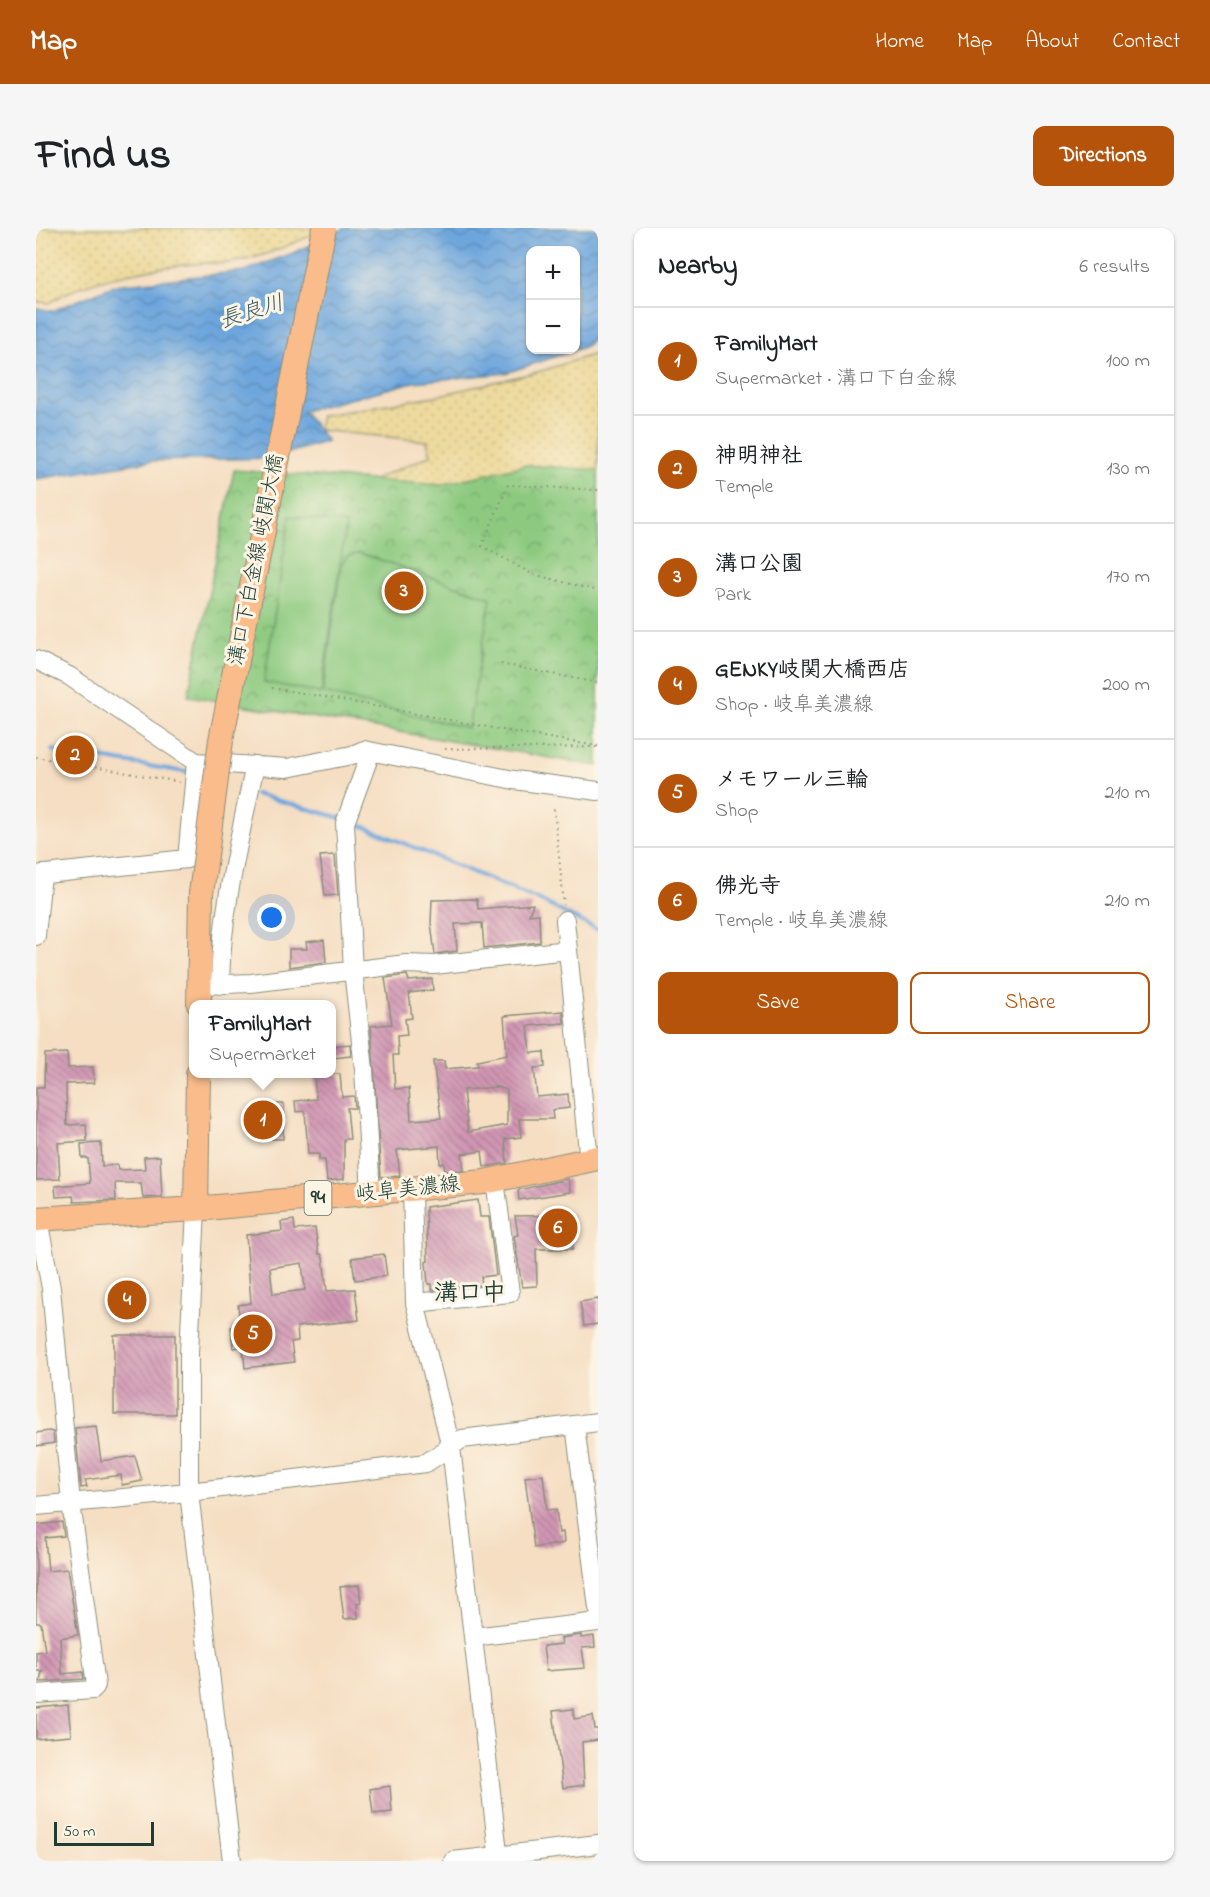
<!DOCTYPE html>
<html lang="en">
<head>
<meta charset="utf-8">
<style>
	:root { --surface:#fff; --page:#f6f6f6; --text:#202124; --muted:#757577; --line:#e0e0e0; --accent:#b45309 }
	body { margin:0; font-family:"Indie Flower","Klee One",sans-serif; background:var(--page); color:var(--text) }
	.controls { position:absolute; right:18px; top:18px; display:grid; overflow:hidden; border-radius:12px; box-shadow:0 2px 4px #0004 }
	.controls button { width:54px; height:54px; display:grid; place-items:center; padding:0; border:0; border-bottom:2px solid var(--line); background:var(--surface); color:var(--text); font:30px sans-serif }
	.scale { position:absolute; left:18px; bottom:15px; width:100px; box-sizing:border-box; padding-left:6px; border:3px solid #1f3d34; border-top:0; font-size:16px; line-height:21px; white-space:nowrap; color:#1f3d34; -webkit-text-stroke:4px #fcf5e5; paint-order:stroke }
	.you { position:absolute; left:236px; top:690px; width:21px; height:21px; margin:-15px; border:4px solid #fff; border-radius:50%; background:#1a73e8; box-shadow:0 0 0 9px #1a73e833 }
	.badge { display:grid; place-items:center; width:39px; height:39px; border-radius:50%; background:var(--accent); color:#fff; font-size:20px; font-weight:700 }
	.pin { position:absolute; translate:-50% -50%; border:3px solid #fff; box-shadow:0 2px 6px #0006 }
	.popup { position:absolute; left:153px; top:772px; width:147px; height:78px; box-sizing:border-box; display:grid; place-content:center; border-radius:12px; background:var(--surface); filter:drop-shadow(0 2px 4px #0005); font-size:20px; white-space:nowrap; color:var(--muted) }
	.popup b { font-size:22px; color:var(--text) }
	.popup::after { content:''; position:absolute; left:50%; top:100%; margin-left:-12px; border:12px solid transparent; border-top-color:var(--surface) }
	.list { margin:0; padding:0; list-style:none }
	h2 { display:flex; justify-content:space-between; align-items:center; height:78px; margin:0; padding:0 24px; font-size:26px }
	h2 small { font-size:20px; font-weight:400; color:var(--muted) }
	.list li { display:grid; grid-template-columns:39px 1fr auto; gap:18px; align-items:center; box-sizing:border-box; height:108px; padding:0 24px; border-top:2px solid var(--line) }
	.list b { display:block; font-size:22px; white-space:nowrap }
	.list p { margin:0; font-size:20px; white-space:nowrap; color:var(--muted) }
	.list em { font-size:20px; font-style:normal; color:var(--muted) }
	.actions { display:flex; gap:12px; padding:18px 24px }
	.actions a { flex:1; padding:14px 0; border:2px solid var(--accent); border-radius:12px; text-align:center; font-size:21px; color:var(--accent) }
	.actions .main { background:var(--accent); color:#fff }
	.map { position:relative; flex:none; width:562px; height:1633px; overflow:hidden; border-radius:12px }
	header { display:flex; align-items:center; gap:36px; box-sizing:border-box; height:84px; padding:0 30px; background:var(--accent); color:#fff }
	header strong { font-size:28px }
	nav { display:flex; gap:33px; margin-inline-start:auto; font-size:21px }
	.intro { display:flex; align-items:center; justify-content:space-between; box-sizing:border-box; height:144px; padding:0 36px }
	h1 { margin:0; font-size:42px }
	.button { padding:15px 27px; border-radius:12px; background:var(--accent); color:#fff; font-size:21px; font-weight:700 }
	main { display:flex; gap:36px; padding:0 36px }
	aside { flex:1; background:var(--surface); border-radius:12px; box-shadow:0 2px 4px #0004 }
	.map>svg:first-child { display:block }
</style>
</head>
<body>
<header>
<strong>Map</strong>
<nav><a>Home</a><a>Map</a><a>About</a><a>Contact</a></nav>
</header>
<div class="intro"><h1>Find us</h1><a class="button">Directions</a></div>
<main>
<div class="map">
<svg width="562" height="1633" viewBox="0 0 562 1633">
	<defs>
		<pattern id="sand-dots" width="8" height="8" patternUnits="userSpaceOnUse" patternTransform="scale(1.5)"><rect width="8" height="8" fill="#eeda9e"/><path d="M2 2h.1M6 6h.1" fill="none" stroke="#ccbc89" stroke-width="1.8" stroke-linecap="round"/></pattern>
		<pattern id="park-crowns" width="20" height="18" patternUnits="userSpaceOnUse" patternTransform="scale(1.5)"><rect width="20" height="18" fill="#8dca80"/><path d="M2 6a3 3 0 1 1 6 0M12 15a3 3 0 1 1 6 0" fill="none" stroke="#73a56a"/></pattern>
		<pattern id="water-waves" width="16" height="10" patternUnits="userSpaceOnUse" patternTransform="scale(1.5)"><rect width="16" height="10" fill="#6da6dd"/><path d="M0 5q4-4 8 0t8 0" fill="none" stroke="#5988b4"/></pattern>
		<pattern id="building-back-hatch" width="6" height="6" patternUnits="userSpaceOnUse" patternTransform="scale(1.5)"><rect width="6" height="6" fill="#d196b4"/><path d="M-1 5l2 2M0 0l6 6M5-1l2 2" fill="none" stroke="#a97c93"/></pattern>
	</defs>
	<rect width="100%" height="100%" fill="#fcf5e5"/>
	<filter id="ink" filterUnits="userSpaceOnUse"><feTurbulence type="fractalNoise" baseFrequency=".0167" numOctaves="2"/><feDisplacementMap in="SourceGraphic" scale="12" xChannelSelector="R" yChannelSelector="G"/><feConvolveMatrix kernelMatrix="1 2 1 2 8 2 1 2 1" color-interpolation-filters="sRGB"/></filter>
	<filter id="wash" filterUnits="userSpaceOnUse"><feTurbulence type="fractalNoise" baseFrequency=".008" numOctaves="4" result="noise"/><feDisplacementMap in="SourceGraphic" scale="24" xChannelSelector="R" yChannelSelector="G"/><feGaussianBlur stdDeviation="1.35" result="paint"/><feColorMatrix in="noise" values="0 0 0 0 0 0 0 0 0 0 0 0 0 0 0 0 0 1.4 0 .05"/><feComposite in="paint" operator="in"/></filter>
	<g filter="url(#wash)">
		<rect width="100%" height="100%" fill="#f5dec2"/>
		<path fill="url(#sand-dots)" stroke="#868c69" stroke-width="1.5" d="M0,0H293C261,13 228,30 194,35C186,36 178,35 171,35C127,38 48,49 14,75L0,74Z
			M562,125V321L303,267L395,227L391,213L282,202L285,188L404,167L505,143Z"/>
		<path fill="url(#park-crowns)" stroke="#56845a" stroke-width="1.5" d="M489,237L562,242V538L152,468L198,242L404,257Z"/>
		<path fill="#8dca80" stroke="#56845a" stroke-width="1.5" d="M254,288L310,296L285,465L228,454Z
			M324,325L455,370L432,500L287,465L305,336L312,328Z"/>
		<path fill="url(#water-waves)" stroke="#467288" stroke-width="1.5" fill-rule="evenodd" d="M309,0H562V109L548,119L470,145L378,154L267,183L291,213L237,230L115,233L0,251V80L16,83L80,57L209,43L257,25ZM494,22H540V122H494Z"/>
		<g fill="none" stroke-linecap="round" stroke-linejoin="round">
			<path stroke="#6da6dd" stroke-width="4" d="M16,522L155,545
				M219,566L305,590
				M315,593L503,672L562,702"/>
		</g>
		<g id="blocks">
			<path fill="url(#building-back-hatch)" fill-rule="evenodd" d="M299,627L302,667L289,668L284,628Z
				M441,671L442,681L497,676L493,687L503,686L504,714L448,720L446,695L419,696L421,723L399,726L395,695L396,672Z
				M288,712L290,734L253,739V721H271L270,714Z
				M371,747L373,753L396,751L397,762L373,765L376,790L369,791L371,807L361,808L362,827H357L359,861L373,860L375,892L405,890L397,833H408L409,841L442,838L441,833L471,827L468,788L527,783L528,795L492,798L495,825L508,824L509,839L498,840L501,869L532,866L533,880L516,882L517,891H483L485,909L469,911L471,935L448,939L446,923L426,926L428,942L409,943L408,935L404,936L403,918L361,922L364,948L345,949L335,798L356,796L349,750ZM461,859L471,862V897L432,904L427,862Z
				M314,816L315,828L296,830V818Z
				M31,825L32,840L57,839L58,855L30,856L31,897L50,896L51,913L22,915L24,951L0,952V859H8L9,826Z
				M278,846H304L306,869L318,868L319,880H311L314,911H308V951L291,953L289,932H283V926H272L269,883L260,884L259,873L280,871Z
				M226,876H248L247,911H225Z
				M65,915L66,938L81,937L82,942L109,941L108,929L124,928L126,969L107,970L105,955H79L80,972L38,974L37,968L20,969L19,958L54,955L52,930H46L45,916Z
				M532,951L534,964L483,972L482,962Z
				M442,972L444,989H453L460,1047L445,1049L446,1057L396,1062V1056H392L390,1034L392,1033L390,979Z
				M536,987L537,1021H500L501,1058L486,1059L478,1008L482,1007L479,988Z
				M258,992L259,1002L279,1000L283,1026H285L287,1030L291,1063L319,1061L323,1092L261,1099L262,1113L255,1114L258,1134L209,1140L207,1119L197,1120L195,1099L204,1098L202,1077L215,1075L210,1007L246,1003L245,994ZM266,1035L269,1062L237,1066L234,1040Z
				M348,1026L351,1048L319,1052L316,1030Z
				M562,1071V1096L548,1098L544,1074Z
				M78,1107H139V1186H78Z
				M60,1198L65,1233L99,1228L106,1253L86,1257L85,1247L49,1252L51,1259L45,1260L39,1200Z
				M13,1203L17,1204L18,1215L0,1218V1205Z
				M507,1247L511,1282L520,1281L523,1305L527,1304L528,1315L498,1320L489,1249Z
				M26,1294L28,1308L9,1310L12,1343L31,1341L42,1407L24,1410L26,1446L47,1444L48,1451L4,1454L6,1443H0V1424L9,1423L5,1395H0V1297Z
				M323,1357L325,1374L321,1375L322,1390L308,1391L304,1359Z
				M545,1407V1410L558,1408L559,1419L546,1420L549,1440L510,1443L507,1418L526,1416L525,1410Z
				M32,1477L35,1508L0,1511V1480Z
				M537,1481L538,1491L557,1488L559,1501H562V1512L546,1514L548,1557L527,1560L517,1483Z
				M354,1558L356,1584L337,1586L334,1561Z"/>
		</g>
	</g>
	<g filter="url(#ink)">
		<use href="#blocks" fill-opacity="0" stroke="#8a8e7b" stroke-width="1.5"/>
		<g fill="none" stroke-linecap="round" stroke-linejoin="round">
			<defs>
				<path id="minor" d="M0,432L33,448L160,534L251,540L316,527L328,522L478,552L562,563
					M328,522L332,532L309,595L317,742L328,841L335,966
					M0,647L151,631L160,534
					M529,692L553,933
					M0,708L6,646
					M164,757L215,755L370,736L398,737L532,722
					M184,757C185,683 204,609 219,537
					M376,962L379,1075L415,1219L463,1633
					M160,981L153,1125V1264L196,1633
					M379,1075L474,1065L459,952
					M539,1197L562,1380
					M0,1278L153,1264L390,1235L426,1211L562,1194
					M437,1409L562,1394
					M0,1466L57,1462L60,1457L35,1275L15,1060L2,991
					M417,1633L562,1616"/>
				<path id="major" d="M163,776L165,666
					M160,981L162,846
					M0,991L160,981L448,954L562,930"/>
			</defs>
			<use href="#minor" stroke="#8a8e7b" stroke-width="20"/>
			<use href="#major" stroke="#8a8e7b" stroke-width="26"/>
			<path stroke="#8a8e7b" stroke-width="2" stroke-dasharray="1.5 4.5" stroke-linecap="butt" d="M562,262L472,257L446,318L496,346L562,363
				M465,436L562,455
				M236,460C345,478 453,501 562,518
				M409,521L562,519
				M0,529L144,554
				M518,581L528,677"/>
			<use href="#minor" stroke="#fff" stroke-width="18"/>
			<use href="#major" stroke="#fabc8b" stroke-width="24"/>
			<defs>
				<path id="major-bridge" d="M165,666L185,512L288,0"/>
			</defs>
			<use href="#major-bridge" stroke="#8a8e7b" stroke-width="26" stroke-linecap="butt"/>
			<use href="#major-bridge" stroke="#fabc8b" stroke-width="24"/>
		</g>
	</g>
	<g text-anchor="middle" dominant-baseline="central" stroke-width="6" stroke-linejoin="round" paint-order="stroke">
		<rect fill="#fcf5e5" stroke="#617469" stroke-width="1.5" x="268.5" y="953" width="27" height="34" rx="4.5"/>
		<g font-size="20" font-weight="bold" fill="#1f3d34">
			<text x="282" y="970">94</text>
		</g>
		<g font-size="21" fill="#1f3d34" stroke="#fcf5e5">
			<text transform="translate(221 332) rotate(-79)">溝口下白金線 岐関大橋</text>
			<text transform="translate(372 962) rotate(-6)">岐阜美濃線</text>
		</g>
		<g font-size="22" font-style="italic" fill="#365c67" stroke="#fcf5e5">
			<text transform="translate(216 85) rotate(-17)">長良川</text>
		</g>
		<g font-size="24" font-weight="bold" fill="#1f3d34" stroke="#fcf5e5">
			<text x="434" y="1066">溝口中</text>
		</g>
	</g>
</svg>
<div class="controls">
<button>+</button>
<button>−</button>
</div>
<div class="scale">50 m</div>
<div class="you"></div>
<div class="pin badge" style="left:227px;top:892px">1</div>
<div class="popup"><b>FamilyMart</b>Supermarket</div>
<div class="pin badge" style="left:39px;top:527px">2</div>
<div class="pin badge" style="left:368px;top:363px">3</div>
<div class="pin badge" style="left:91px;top:1072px">4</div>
<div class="pin badge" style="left:217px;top:1106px">5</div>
<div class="pin badge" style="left:522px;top:1000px">6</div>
</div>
<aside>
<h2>Nearby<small>6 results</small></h2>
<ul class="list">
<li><span class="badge">1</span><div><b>FamilyMart</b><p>Supermarket · 溝口下白金線</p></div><em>100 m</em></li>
<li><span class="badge">2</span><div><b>神明神社</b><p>Temple</p></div><em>130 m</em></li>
<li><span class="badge">3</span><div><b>溝口公園</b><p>Park</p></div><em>170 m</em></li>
<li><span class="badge">4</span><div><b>GENKY岐関大橋西店</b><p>Shop · 岐阜美濃線</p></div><em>200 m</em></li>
<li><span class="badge">5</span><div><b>メモワール三輪</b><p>Shop</p></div><em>210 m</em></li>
<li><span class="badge">6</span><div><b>佛光寺</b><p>Temple · 岐阜美濃線</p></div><em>210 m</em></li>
</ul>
<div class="actions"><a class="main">Save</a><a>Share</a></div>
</aside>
</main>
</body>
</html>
